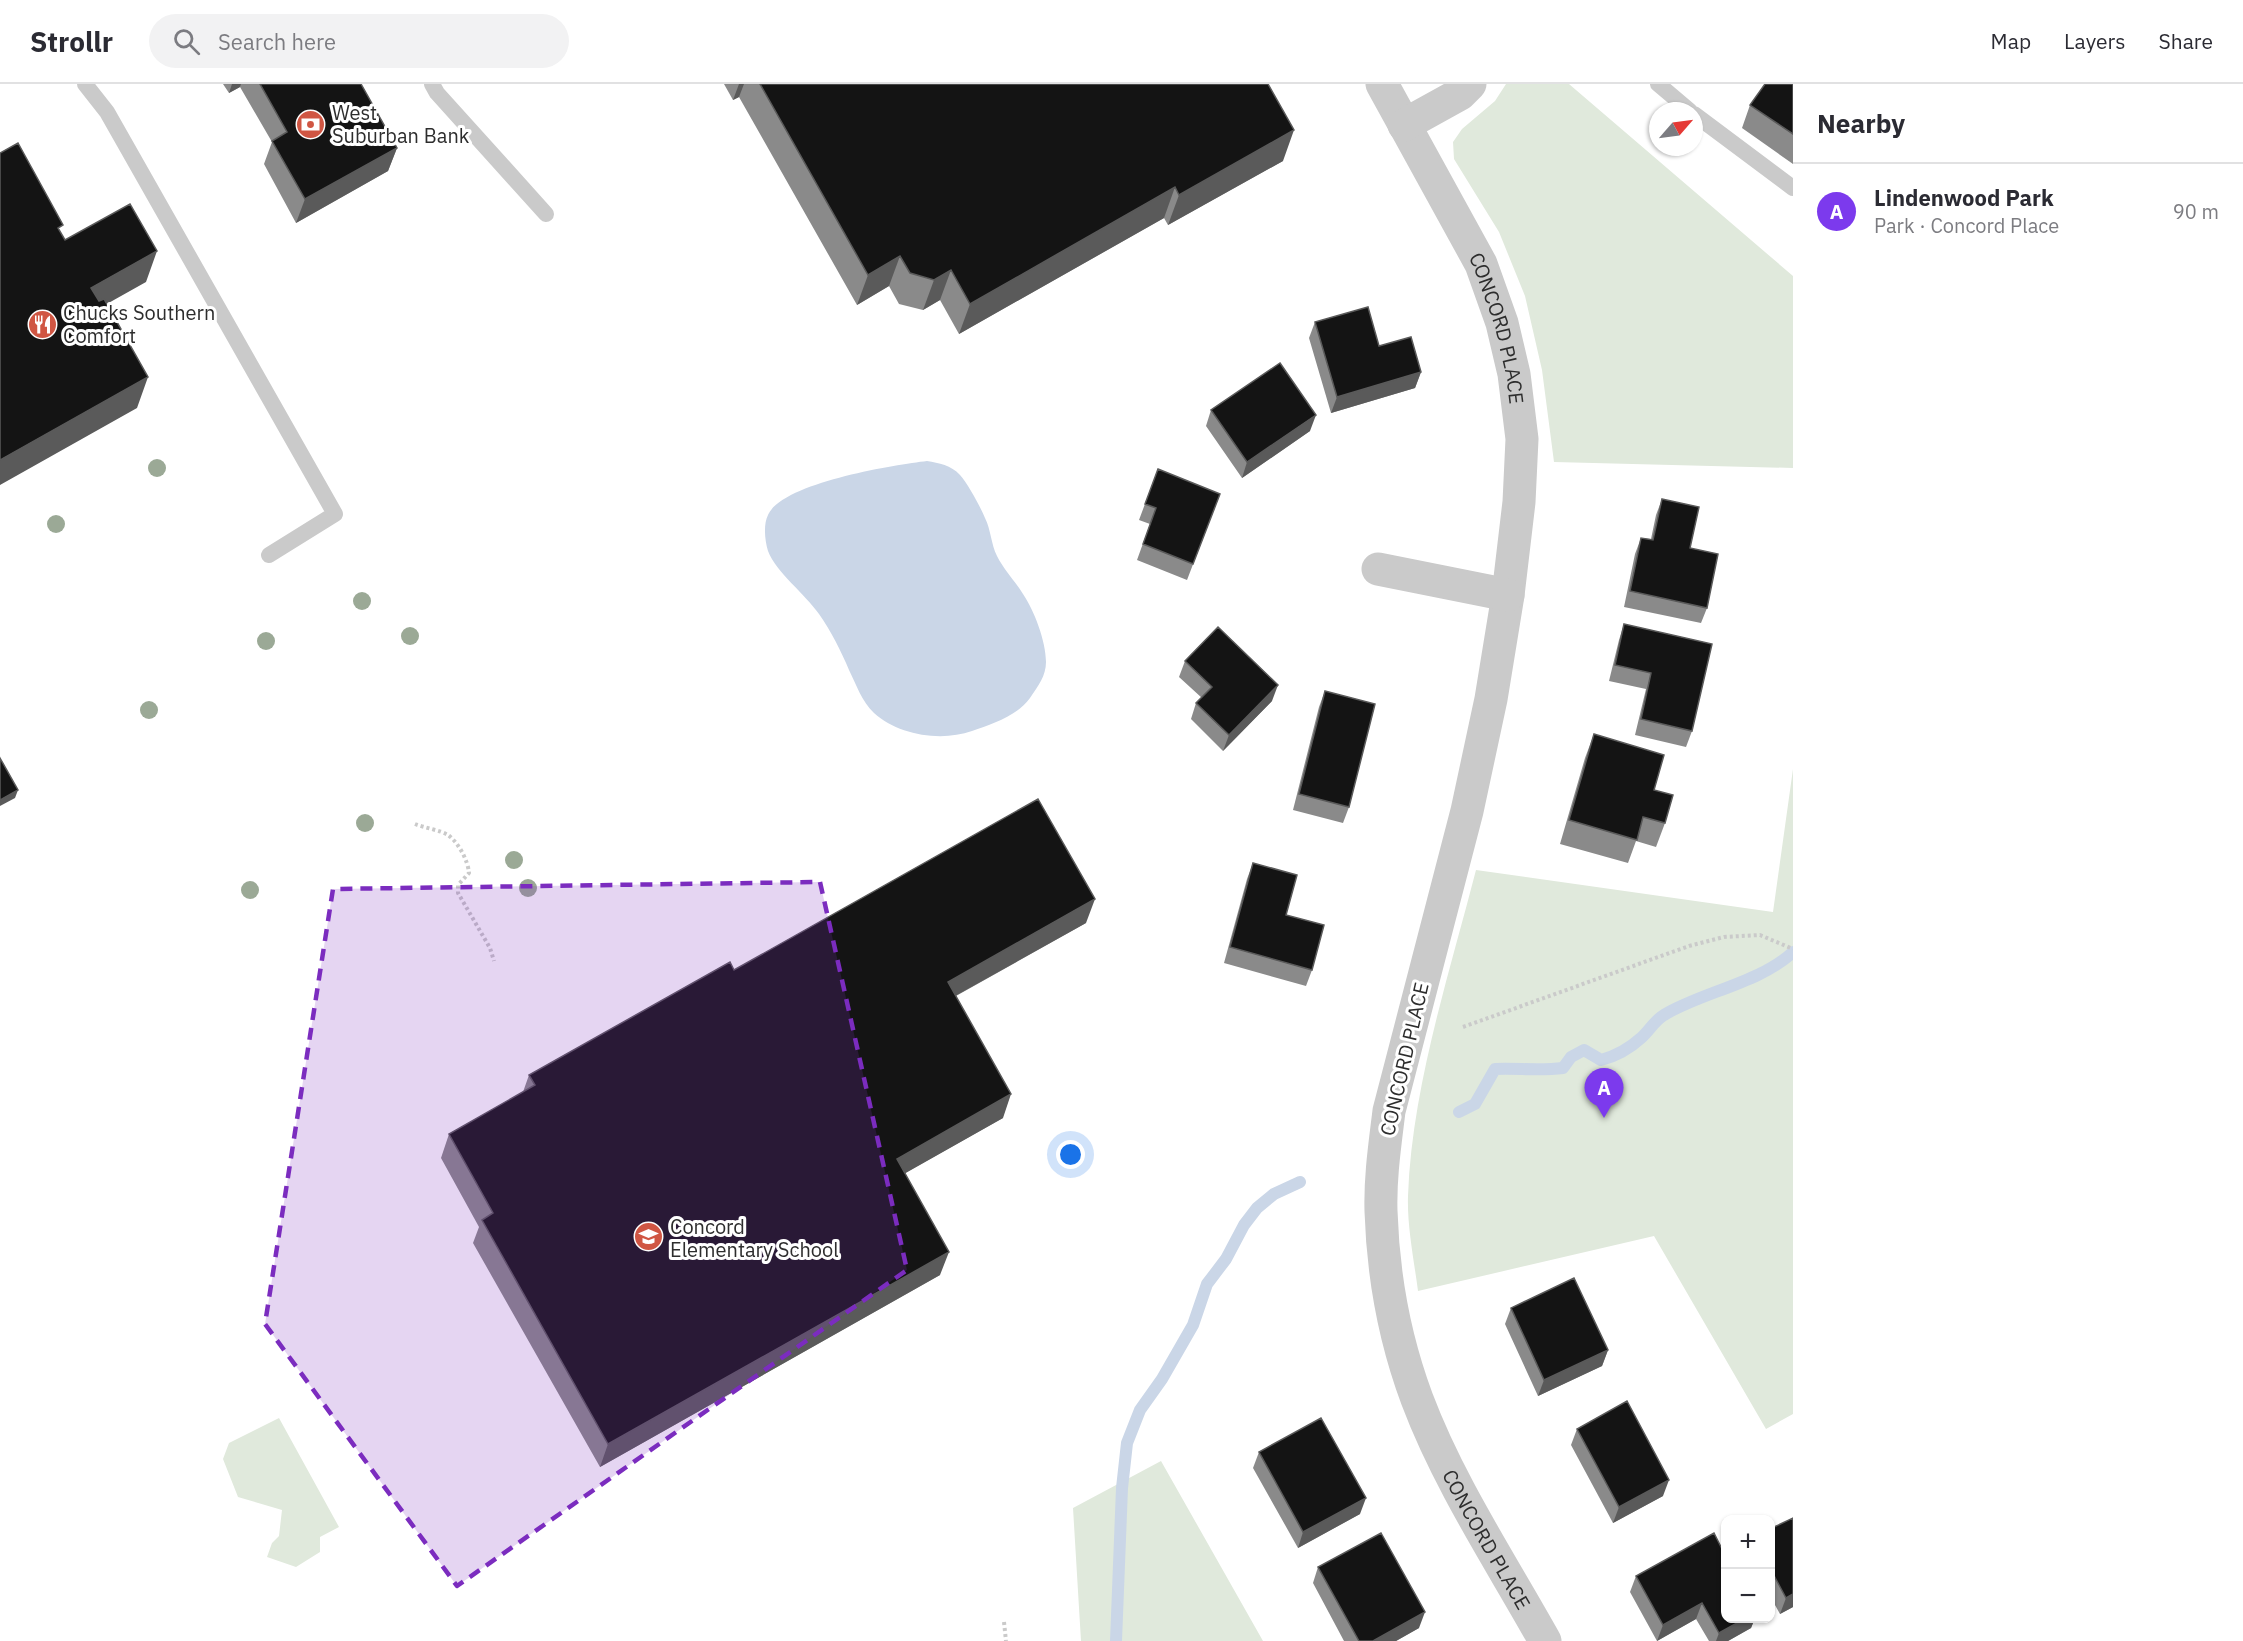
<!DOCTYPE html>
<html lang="en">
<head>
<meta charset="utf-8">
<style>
	:root { --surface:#fff; --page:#f2f2f3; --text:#2b2b33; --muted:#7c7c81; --line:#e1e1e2; --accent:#7c3aed }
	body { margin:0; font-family:"IBM Plex Sans",sans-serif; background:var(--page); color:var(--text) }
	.controls { position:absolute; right:18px; bottom:18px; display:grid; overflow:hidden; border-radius:12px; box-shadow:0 2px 4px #0004 }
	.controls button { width:54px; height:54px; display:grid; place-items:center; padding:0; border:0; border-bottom:2px solid var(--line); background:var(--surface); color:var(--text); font:30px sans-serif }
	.compass { position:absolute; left:1649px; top:18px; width:54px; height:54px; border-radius:50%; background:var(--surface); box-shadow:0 2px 4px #0004; rotate:62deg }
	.you { position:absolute; left:1071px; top:1071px; width:21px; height:21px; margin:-15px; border:4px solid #fff; border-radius:50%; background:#1a73e8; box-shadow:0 0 0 9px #1a73e833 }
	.badge { display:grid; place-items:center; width:39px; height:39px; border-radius:50%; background:var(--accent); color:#fff; font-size:20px; font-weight:700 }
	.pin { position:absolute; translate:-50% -50px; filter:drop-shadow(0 2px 3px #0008) }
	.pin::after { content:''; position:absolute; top:32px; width:21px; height:18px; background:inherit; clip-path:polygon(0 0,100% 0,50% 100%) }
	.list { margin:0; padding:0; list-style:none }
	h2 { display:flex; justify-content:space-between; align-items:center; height:78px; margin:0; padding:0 24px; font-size:26px }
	h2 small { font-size:20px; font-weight:400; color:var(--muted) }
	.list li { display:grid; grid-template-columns:39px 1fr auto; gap:18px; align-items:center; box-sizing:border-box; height:96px; padding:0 24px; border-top:2px solid var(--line) }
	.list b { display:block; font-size:22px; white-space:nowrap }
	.list p { margin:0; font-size:20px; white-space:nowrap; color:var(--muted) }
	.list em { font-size:20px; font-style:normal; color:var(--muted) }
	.icon { flex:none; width:33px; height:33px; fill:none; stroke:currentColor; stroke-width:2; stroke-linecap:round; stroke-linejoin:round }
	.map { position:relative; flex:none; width:1793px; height:1557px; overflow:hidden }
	header { display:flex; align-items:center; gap:36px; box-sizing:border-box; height:84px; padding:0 30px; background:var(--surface); border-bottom:2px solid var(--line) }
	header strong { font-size:28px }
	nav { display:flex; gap:33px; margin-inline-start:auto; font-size:21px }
	.search { width:420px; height:54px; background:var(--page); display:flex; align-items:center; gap:15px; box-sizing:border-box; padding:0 21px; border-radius:33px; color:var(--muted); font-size:22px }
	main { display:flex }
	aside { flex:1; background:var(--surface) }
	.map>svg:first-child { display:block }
</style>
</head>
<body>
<header>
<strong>Strollr</strong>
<div class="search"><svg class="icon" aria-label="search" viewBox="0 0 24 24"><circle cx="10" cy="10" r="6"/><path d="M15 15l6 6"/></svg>Search here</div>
<nav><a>Map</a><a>Layers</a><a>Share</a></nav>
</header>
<main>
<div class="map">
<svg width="1793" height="1557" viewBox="0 0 1793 1557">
	<rect width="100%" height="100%" fill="#fff"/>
	<path fill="#e0e9dc" d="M1506,0H1569L1793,192V384L1554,378L1542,286L1525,212L1499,148L1454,75L1453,58L1462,45L1495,17Z
		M1793,685V1330L1766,1345L1654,1152L1418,1207C1414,1176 1407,1143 1408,1112C1412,1003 1449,891 1476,786L1773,828Z
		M279,1334L339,1443L320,1453V1468L296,1483L267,1473L272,1459L279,1452L282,1426L238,1413L223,1375L229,1359Z
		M1161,1377L1263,1557H1081L1073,1424Z"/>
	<path fill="#cad6e7" d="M927,377C939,379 951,381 960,391C968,400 980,422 985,434C991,446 991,460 997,472C1004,486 1015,497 1023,510C1034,526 1046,557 1046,578C1046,592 1038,602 1030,614C1017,632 992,640 972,647C941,658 898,651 874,629C862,618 856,600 849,586C841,567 831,547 819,530C805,510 776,488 768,467C765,457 763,441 768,431C782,399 893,381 927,377Z"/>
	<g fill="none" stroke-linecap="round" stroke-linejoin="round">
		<path stroke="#cad6e7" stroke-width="12" d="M1459,1028L1475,1020L1495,985C1518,984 1540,987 1563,984L1571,973L1584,966L1601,976C1616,972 1629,965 1641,954C1649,947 1655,936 1664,931C1702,908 1760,899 1793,868
			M1116,1557L1122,1404L1127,1359L1140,1326L1162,1295L1193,1241L1207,1200L1226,1175L1244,1141L1257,1124L1274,1110L1300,1098"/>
		<path stroke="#cacaca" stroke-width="4" stroke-dasharray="3 3" stroke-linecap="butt" d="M415,740C425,744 440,746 448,751C459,759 468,777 469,789L458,801V809L490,864L494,877
			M1463,943L1689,862L1724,853L1760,851L1793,865
			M1004,1538L1006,1557"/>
		<path stroke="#cacaca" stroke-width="16" d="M85,0L107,28L335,430L269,471
			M432,0L437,9L546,130
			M1658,0L1690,27
			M1694,30L1793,104"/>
		<g stroke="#cacaca" stroke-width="33">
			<path id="s1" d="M1382,0L1481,180L1502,239L1514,290L1522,355L1519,418L1508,511L1491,615L1467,727L1389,1027C1385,1060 1380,1093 1381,1127C1383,1190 1395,1256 1417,1315C1449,1400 1501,1478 1545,1557"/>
			<path d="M1404,41L1460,10L1470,0"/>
			<path d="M1378,485L1508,511"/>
		</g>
	</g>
	<g fill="#9ba996">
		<circle cx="157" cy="384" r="9"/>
		<circle cx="56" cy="440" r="9"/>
		<circle cx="362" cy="517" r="9"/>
		<circle cx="410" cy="552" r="9"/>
		<circle cx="266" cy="557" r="9"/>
		<circle cx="149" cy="626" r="9"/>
		<circle cx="365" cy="739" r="9"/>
		<circle cx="514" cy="776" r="9"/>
		<circle cx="528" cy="804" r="9"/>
		<circle cx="250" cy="806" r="9"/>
	</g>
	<path fill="#8a8a8a" d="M223,0H361L397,64L388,87L296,139L264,80L272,58L240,3L229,9Z
		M724,0H1268L1283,77L1168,141L1164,134L959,250L940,216L923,226L899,220L889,202L857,221L739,13L733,16Z
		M1793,0V80L1742,44L1750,21Z
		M1315,238L1379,262L1421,288L1415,304L1331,329L1309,254Z
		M1211,326L1310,347L1242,394L1206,342Z
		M1158,385L1220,410L1187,496L1137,476L1150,440L1139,436Z
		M1662,415L1690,464L1707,524L1701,539L1624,523L1635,470L1641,454L1651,455L1656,431Z
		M1624,540L1692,647L1686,663L1635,651L1646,605L1609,597L1619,556Z
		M1185,577L1272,617L1223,667L1191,635L1196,619L1202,614L1179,593Z
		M1325,607L1349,723L1343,739L1293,726L1319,623Z
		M1594,650L1654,706L1665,739L1656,763L1636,757L1628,779L1560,760L1585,674Z
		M1253,779L1286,831L1312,886L1306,902L1224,879L1247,795Z
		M1086,839L956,912L1003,1034L905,1089L940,1191L600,1383L473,1159L479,1143L441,1074L449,1050L523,1008L529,991L734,886Z
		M1511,1224L1608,1266L1602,1282L1538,1312L1505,1240Z
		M1577,1345L1663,1412L1613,1439L1571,1361Z
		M1259,1368L1360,1430L1298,1464L1253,1384Z
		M1770,1445L1793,1523L1780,1530L1770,1512Z
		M1714,1449L1725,1534H1755L1751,1544L1728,1557H1709L1696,1535L1657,1557L1630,1508L1636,1492Z
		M1318,1483L1419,1544L1396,1557H1344L1313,1499Z"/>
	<path fill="#5a5a5a" d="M232,0H241L240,3L229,9Z
		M739,0H744L739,13L733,16Z
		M1294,46L1283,77L1168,141L1179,111Z
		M397,64L388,87L296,139L305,115Z
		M1175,103L1164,134L959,250L970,220Z
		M157,167L146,198L80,235L91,204Z
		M900,172L889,202L857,221L868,191Z
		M951,186L940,216L923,226L934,196Z
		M1421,288L1415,304L1331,329L1337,313Z
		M148,293L137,324L0,401V376Z
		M1316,331L1310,347L1242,394L1247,378Z
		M1278,601L1272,617L1223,667L1229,651Z
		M18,706L15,714L0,722V716Z
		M1095,815L1086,839L939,921L948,898Z
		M1011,1010L1003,1034L888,1099L897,1075Z
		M949,1168L940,1191L600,1383L608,1360Z
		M1608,1266L1602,1282L1538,1312L1544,1296Z
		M1669,1396L1663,1412L1613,1439L1619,1423Z
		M1366,1414L1360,1430L1298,1464L1303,1448Z
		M1793,1510V1523L1780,1530L1786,1514Z
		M1702,1519L1696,1535L1657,1557L1663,1541Z
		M1425,1528L1419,1544L1396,1557H1373Z
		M1746,1534H1755L1751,1544L1728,1557H1716L1719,1549Z"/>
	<path fill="#141414" stroke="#5a5a5a" stroke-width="1.5" d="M260,0H361L397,64L305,115L272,57L287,48Z
		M760,0H1268L1294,46L1179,111L1175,103L970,220L951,186L934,196L910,189L900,172L868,191Z
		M1765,0H1793V50L1750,21Z
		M18,59L63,141L58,144L65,156L130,120L157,167L91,204L99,217L104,215L148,293L0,376V69Z
		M1368,223L1379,262L1411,253L1421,288L1337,313L1315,238Z
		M1280,279L1316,331L1247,378L1211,326Z
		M1158,385L1220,410L1193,480L1143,460L1156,424L1145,420Z
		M1662,415L1699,423L1690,464L1718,470L1707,524L1630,507L1641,454L1653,456Z
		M1624,540L1712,560L1692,647L1641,635L1651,589L1615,581Z
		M1218,543L1278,601L1229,651L1196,619L1212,603L1185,577Z
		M1325,607L1375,620L1349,723L1299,710Z
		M1594,650L1664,671L1654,706L1673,711L1665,739L1643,733L1637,756L1569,736Z
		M0,674L18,706L0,716Z
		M1038,715L1095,815L948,898L1011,1010L897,1075L949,1168L608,1360L482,1136L493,1129L449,1050L535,1001L529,991L730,878L734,886Z
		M1253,779L1297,791L1286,831L1324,841L1312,886L1230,863Z
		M1574,1194L1608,1266L1544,1296L1511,1224Z
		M1627,1317L1669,1396L1619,1423L1577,1345Z
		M1321,1334L1366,1414L1303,1448L1259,1368Z
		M1793,1434V1510L1786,1514L1770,1484V1445Z
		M1381,1449L1425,1528L1373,1557H1359L1318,1483Z
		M1714,1449L1725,1471V1534H1746L1719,1549L1702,1519L1663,1541L1636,1492Z"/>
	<path fill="#7b2cbf" fill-opacity="0.2" stroke="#7b2cbf" stroke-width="4.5" stroke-dasharray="12 8" stroke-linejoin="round" d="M820,798L907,1186L457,1502L265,1240L333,805Z"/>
	<defs>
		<symbol id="bank-disc" viewBox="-11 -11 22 22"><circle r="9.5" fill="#d05643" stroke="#fff"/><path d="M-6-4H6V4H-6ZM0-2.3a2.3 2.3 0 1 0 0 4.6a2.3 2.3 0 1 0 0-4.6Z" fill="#fff"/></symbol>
		<symbol id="restaurant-disc" viewBox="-11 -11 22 22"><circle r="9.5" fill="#d05643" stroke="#fff"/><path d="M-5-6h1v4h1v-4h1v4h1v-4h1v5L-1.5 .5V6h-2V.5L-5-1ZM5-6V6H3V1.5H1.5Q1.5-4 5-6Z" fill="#fff"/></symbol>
		<symbol id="school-disc" viewBox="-11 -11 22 22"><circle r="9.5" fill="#d05643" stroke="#fff"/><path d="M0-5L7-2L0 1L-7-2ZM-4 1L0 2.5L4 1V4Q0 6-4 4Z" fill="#fff"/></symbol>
	</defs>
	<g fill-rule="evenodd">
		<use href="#bank-disc" x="294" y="24" width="33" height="33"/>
		<use href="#restaurant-disc" x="26" y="224" width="33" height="33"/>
		<use href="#school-disc" x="632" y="1136" width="33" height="33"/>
	</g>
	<g text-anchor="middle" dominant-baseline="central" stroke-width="6" stroke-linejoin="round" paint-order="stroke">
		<g font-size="20" fill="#2d2d2d" stroke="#fff" text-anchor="start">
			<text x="332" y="28">West<tspan x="332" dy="23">Suburban Bank</tspan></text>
			<text x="63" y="228">Chucks Southern<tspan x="63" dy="23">Comfort</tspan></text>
			<text x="670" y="1142">Concord<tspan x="670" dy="23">Elementary School</tspan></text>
		</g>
		<g font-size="20" fill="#2d2d2d" stroke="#fff">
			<text stroke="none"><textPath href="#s1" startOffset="272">CONCORD PLACE</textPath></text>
			<text transform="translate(1404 975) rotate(-77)">CONCORD PLACE</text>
			<text stroke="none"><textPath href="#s1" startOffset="1522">CONCORD PLACE</textPath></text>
		</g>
	</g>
</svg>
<div class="controls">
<button>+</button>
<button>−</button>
</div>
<svg class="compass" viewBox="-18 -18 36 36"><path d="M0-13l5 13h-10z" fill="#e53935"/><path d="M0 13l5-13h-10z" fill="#7c7c81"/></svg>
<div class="you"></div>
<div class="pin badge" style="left:1604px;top:1034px">A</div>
</div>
<aside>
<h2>Nearby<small></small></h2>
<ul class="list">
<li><span class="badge">A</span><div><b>Lindenwood Park</b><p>Park · Concord Place</p></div><em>90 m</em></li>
</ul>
</aside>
</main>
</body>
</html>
